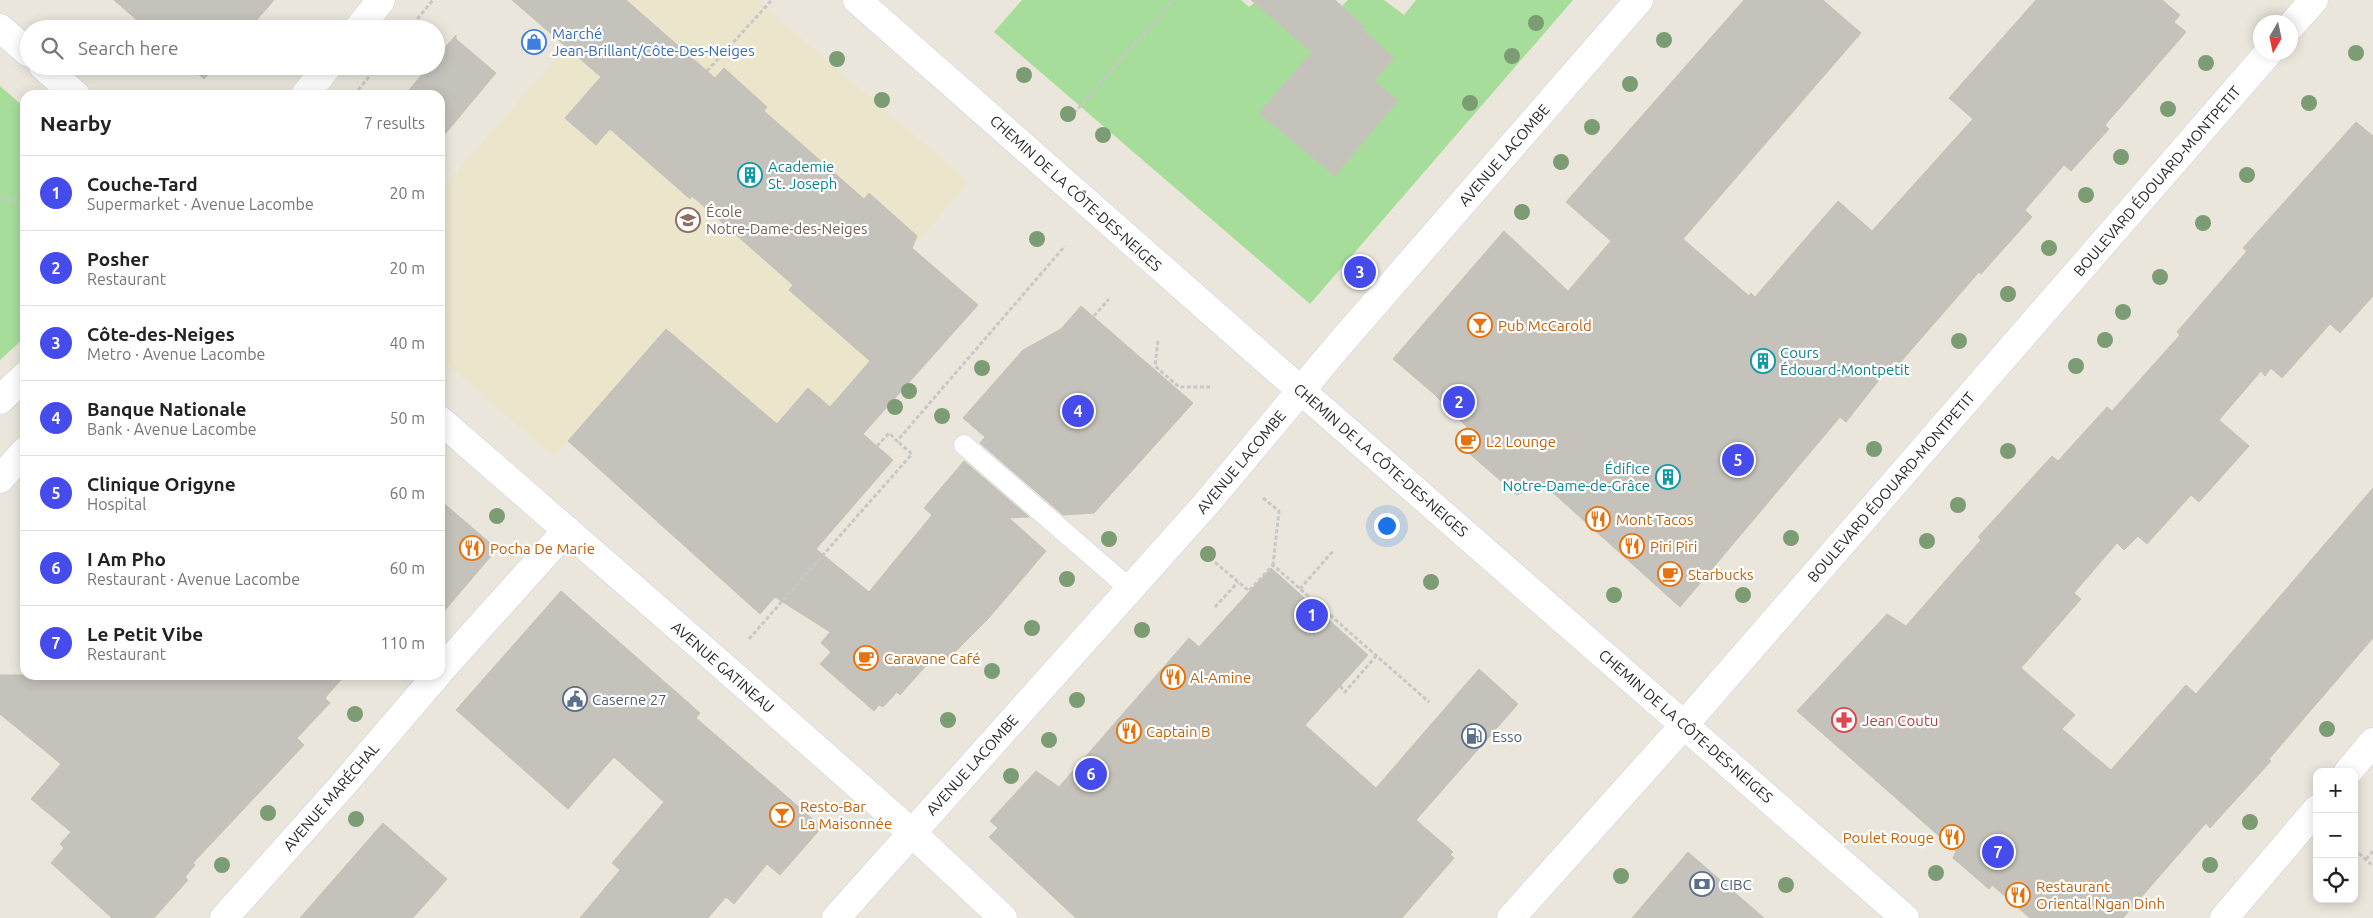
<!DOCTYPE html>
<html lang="en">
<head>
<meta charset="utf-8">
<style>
	:root { --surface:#fff; --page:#f6f6f6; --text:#222; --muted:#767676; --line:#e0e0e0; --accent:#464bec }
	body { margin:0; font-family:Ubuntu,sans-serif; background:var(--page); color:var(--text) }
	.controls { position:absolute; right:15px; bottom:15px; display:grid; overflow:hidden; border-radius:10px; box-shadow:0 2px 12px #0003 }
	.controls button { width:45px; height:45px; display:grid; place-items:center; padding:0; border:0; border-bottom:1px solid var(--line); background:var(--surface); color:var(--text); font:25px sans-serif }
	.compass { position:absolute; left:2253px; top:15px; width:45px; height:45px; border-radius:50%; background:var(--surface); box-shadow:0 2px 12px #0003; rotate:189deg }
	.you { position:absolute; left:1386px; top:525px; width:18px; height:18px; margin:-12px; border:4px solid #fff; border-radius:50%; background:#1a73e8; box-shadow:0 0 0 8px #1a73e833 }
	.badge { display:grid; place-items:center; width:32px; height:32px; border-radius:50%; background:var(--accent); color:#fff; font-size:16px; font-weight:700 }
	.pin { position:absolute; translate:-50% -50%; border:2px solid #fff; box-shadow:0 1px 5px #0006 }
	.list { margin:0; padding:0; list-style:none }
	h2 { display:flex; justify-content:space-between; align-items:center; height:65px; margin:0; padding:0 20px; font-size:21px }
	h2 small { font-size:16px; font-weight:400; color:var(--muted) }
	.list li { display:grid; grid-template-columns:32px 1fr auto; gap:15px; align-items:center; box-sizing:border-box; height:75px; padding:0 20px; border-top:1px solid var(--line) }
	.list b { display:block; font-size:19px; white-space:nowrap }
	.list p { margin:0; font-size:16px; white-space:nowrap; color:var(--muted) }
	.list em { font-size:16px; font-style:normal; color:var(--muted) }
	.icon { flex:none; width:28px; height:28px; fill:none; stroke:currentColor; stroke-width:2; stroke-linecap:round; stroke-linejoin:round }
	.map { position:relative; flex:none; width:2373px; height:918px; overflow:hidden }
	.search { position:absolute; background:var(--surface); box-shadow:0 2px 12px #0003; left:20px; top:20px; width:425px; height:55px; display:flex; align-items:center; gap:12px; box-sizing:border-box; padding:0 18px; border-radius:28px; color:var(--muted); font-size:19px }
	.panel { position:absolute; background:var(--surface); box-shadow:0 2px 12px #0003; left:20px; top:90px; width:425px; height:590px; border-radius:15px }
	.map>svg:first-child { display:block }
</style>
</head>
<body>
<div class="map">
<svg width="2373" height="918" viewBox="0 0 2373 918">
	<rect width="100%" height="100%" fill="#eae6db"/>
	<path fill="#eae5cb" d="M607,0H757L969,182L912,248L883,347L830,407L808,388L777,424L666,329L554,457L440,358V191Z"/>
	<path fill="#a7dd9b" d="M1022,0H1241L1249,7L1254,3L1282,26L1318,46L1259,113L1335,176L1398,100L1374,81L1394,58L1363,30L1365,27L1342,6L1348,0H1384L1404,15L1416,0H1573L1310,304L994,32Z
		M0,86L25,108V337L0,360Z"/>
	<path fill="#c5c2bb" stroke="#c5c2b5" d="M114,0H274L249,29H147Z
		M512,0H626L715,78L724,68L767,107L764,111L864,199L869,193L917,236L912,248L978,305L863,434L893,460L816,549L869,592L932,515L924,508L964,461L1029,517L1009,518L1046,551L988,619L947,660L937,653L900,695L897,692L883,707L879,705L874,711L820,664L831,652L821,643L830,632L775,597L760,614L568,441L666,329L777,424L808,388L830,407L870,361L789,290L793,285L692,196L690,199L610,129L596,145L565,118L601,77Z
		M1251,0H1335L1365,27L1363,30L1394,58L1374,81L1398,100L1335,176L1259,113L1312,52Z
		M1744,0H1823L1861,33L1683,239L1749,296L1751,293L1755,297L1838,201L1872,231L1973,119L1949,98L2036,0H2162L2180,15L2174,22L2186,32L2105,125L2109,129L2071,171L2064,165L2025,210L2032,217L1981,274L1979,272L1898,365L1894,361L1846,422L1840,417L1680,607L1541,482L1517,495L1455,441L1467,427L1434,394L1393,359L1504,231L1568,291L1611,241L1566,202Z
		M456,35V39L496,73L440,140V95H405L429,66H436V58Z
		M189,66H216L204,79Z
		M2356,122L2373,136V296L2340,333L2330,324L2282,378L2271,368L2265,376L2261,371L2219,420L2249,446L2199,502L2191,495L2147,544L2138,536L2124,550L2117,543L2074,593L2081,599L2021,668L2075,715L2062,729L2111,770L2186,685L2196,694L2373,488V638L2269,759L2271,761L2210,828L2206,823L2123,918H2030L1992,885L1989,889L1953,858L1956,851L1797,711L1887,614L1906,626L1981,540L1978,537L2052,456L2058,461L2107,407L2112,411L2180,335L2177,332L2247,251L2243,248Z
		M1081,306L1193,403L1094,513L1063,515L980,443L985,437L963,418L1023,350L1061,329Z
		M440,500L497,549L440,616Z
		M1271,568L1368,655L1305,725L1376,788L1479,669L1518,704L1416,820L1453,852L1450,855L1454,858L1402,918H1076L989,837L998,828L990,821L1036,771L1059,787L1189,638L1199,647Z
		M561,591L700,713L696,718L822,827L780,875L767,864L734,904L726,897L708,918H580L620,870L612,863L664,802L614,757L568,809L456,710Z
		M0,675H345L325,698L330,703L297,738L304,745L193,863L195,865L185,877L188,880L154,918H112L51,863L64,848L60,844L71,832L31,799L61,764L0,714Z
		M383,823L447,879L413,918H300Z
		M1688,852L1764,918H1632Z"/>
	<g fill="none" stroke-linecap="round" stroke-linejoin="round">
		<defs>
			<path id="lane" d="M964,445L1130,589"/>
			<path id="street" d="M2290,27L2314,0
				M0,28L29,53
				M358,29L381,0
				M43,66L76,95
				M305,95L328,66
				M0,400L25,376
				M440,420L724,667L911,832L1003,918
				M0,479L25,451
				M440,671L567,530
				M1685,724L2269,52
				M2348,772L2373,742
				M224,918L341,787L437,675
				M836,918L1206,504L1338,346L1639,0
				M2224,918L2317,809"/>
			<path id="secondary" d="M857,0L1274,367L1905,918
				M1511,918L1685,724"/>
		</defs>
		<use href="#lane" stroke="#d0d1e0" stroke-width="21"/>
		<use href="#street" stroke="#d0d1e0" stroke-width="29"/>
		<use href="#secondary" stroke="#d0d1e0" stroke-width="29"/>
		<path stroke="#c7c7c7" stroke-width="3" stroke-dasharray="4 2.5" stroke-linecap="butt" d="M409,29L433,0
			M707,71L771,1
			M354,95L378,66
			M1074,113L1174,0
			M0,198L25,202
			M1094,316L1109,299
			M1158,341L1155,366L1179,387H1210
			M877,446L889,433L897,441L1065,246
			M1263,498L1279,511L1273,565
			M1210,558L1249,591L1273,565L1429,702
			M1300,589L1334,550
			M1215,607L1238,582
			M749,639L912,454L897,441
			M1340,686L1345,692L1376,656
			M2354,849L2373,866
			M2366,859L2373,851"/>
		<use href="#lane" stroke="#fff" stroke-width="20"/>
		<use href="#street" stroke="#fff" stroke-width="28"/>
		<use href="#secondary" stroke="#fff" stroke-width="28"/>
	</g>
	<g fill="#7c9c74">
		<circle cx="1536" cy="23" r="8"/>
		<circle cx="1664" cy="40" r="8"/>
		<circle cx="2356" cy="53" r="8"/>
		<circle cx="1512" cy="56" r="8"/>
		<circle cx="837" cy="59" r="8"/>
		<circle cx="2206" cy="63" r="8"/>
		<circle cx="1024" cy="75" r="8"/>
		<circle cx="1630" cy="84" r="8"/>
		<circle cx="882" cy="100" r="8"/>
		<circle cx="1470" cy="103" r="8"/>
		<circle cx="2309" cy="103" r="8"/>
		<circle cx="2168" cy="109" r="8"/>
		<circle cx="1068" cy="114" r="8"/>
		<circle cx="1592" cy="127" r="8"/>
		<circle cx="1103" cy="135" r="8"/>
		<circle cx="2121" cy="157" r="8"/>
		<circle cx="1561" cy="162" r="8"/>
		<circle cx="2247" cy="175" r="8"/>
		<circle cx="2086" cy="195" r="8"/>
		<circle cx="1522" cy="212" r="8"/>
		<circle cx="2203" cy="223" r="8"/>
		<circle cx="1037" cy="239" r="8"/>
		<circle cx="2049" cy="248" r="8"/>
		<circle cx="2160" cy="277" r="8"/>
		<circle cx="2008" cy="294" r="8"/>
		<circle cx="2123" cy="312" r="8"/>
		<circle cx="2105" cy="340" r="8"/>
		<circle cx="1959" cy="341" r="8"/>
		<circle cx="2076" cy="366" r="8"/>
		<circle cx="982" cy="368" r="8"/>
		<circle cx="909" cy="391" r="8"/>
		<circle cx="895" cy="407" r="8"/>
		<circle cx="942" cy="416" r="8"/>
		<circle cx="1874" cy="449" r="8"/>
		<circle cx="2008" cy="451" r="8"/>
		<circle cx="1958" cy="505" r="8"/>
		<circle cx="497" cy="516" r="8"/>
		<circle cx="1791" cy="538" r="8"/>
		<circle cx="1109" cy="539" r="8"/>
		<circle cx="1927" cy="541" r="8"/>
		<circle cx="1208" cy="554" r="8"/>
		<circle cx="1067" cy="579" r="8"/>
		<circle cx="1431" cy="582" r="8"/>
		<circle cx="1614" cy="595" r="8"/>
		<circle cx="1743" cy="595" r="8"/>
		<circle cx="1032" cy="628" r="8"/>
		<circle cx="1142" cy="630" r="8"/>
		<circle cx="992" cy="671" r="8"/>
		<circle cx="1077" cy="700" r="8"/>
		<circle cx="355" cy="714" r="8"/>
		<circle cx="948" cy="720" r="8"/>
		<circle cx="2327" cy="729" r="8"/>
		<circle cx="1049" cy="740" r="8"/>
		<circle cx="1011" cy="776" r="8"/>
		<circle cx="268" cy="813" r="8"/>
		<circle cx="356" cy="819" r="8"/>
		<circle cx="2250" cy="822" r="8"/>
		<circle cx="222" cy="865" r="8"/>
		<circle cx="2210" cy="865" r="8"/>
		<circle cx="1936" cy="873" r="8"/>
		<circle cx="1621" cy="876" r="8"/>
		<circle cx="1786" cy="885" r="8"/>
	</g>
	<defs>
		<symbol id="shop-ring" viewBox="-11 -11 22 22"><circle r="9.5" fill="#fff" stroke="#3f7fe0" stroke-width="1.5"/><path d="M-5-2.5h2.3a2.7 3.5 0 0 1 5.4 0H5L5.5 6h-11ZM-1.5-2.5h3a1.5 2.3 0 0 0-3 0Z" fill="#3f7fe0"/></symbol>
		<symbol id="building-ring" viewBox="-11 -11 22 22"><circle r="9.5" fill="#fff" stroke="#0f9aa8" stroke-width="1.5"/><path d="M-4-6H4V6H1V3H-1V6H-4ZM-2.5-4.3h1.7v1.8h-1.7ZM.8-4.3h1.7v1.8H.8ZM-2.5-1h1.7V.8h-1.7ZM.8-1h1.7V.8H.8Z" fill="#0f9aa8"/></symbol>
		<symbol id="school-ring" viewBox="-11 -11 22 22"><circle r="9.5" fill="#fff" stroke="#8d6e63" stroke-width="1.5"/><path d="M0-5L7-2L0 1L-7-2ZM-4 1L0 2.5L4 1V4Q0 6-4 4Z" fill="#8d6e63"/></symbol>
		<symbol id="bar-ring" viewBox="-11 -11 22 22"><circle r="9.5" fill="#fff" stroke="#e8710a" stroke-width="1.5"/><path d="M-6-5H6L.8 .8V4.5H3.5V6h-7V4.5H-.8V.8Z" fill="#e8710a"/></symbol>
		<symbol id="cafe-ring" viewBox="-11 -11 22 22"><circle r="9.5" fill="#fff" stroke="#e8710a" stroke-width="1.5"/><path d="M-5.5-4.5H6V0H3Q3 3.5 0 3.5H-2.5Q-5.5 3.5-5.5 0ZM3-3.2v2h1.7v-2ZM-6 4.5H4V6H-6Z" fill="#e8710a"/></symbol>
		<symbol id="restaurant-ring" viewBox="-11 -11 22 22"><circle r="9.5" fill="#fff" stroke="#e8710a" stroke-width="1.5"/><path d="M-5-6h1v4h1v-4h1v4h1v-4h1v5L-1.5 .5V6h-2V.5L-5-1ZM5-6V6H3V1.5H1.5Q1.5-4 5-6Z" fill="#e8710a"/></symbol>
		<symbol id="civic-ring" viewBox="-11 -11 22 22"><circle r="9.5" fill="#fff" stroke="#5c6f8a" stroke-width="1.5"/><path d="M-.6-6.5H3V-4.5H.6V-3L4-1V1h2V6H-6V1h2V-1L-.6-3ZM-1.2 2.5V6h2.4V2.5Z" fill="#5c6f8a"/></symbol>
		<symbol id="pharmacy-ring" viewBox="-11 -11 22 22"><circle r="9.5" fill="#fff" stroke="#e0444e" stroke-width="1.5"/><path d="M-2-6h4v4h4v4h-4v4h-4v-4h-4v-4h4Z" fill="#e0444e"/></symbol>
		<symbol id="fuel-ring" viewBox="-11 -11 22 22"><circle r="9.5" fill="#fff" stroke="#5c6f8a" stroke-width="1.5"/><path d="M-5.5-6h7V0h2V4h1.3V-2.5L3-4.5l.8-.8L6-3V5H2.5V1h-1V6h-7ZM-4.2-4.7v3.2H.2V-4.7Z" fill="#5c6f8a"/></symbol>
		<symbol id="bank-ring" viewBox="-11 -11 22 22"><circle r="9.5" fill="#fff" stroke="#5c6f8a" stroke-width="1.5"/><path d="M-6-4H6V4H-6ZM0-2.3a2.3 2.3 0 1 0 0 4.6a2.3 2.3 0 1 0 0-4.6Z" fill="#5c6f8a"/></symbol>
	</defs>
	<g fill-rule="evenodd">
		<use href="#shop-ring" x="520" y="28" width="28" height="28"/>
		<use href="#building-ring" x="736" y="161" width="28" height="28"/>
		<use href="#school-ring" x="674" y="206" width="28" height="28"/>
		<use href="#bar-ring" x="1466" y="311" width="28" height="28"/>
		<use href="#building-ring" x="1749" y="347" width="28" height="28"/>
		<use href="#cafe-ring" x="1454" y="427" width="28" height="28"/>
		<use href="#building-ring" x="1654" y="463" width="28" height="28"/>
		<use href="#restaurant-ring" x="1584" y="505" width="28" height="28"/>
		<use href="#restaurant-ring" x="1618" y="532" width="28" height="28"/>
		<use href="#restaurant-ring" x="458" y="534" width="28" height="28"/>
		<use href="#cafe-ring" x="1656" y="560" width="28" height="28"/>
		<use href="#cafe-ring" x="852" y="644" width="28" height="28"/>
		<use href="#restaurant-ring" x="1159" y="663" width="28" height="28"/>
		<use href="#civic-ring" x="561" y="685" width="28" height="28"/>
		<use href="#pharmacy-ring" x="1830" y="706" width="28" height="28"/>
		<use href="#restaurant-ring" x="1115" y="717" width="28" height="28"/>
		<use href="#fuel-ring" x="1460" y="722" width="28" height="28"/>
		<use href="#bar-ring" x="768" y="801" width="28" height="28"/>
		<use href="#restaurant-ring" x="1938" y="823" width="28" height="28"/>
		<use href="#bank-ring" x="1688" y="870" width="28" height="28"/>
		<use href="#restaurant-ring" x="2004" y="881" width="28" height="28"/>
	</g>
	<g text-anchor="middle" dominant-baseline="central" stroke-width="4.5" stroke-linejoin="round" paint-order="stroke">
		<g font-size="15" fill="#366cbe" stroke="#fff" text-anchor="start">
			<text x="552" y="33">Marché<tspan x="552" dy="17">Jean-Brillant/Côte-Des-Neiges</tspan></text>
		</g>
		<g font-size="15" fill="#282828" stroke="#fff">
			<text transform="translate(1504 155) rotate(-49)">AVENUE LACOMBE</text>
			<text transform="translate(2157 181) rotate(-49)">BOULEVARD ÉDOUARD-MONTPETIT</text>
			<text transform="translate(1076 193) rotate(42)">CHEMIN DE LA CÔTE-DES-NEIGES</text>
			<text transform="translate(1381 460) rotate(41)">CHEMIN DE LA CÔTE-DES-NEIGES</text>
			<text transform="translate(1241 462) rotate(-50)">AVENUE LACOMBE</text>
			<text transform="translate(1891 487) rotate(-49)">BOULEVARD ÉDOUARD-MONTPETIT</text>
			<text transform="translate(723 667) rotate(41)">AVENUE GATINEAU</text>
			<text transform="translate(1686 726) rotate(41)">CHEMIN DE LA CÔTE-DES-NEIGES</text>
			<text transform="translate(972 765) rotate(-48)">AVENUE LACOMBE</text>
			<text transform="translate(331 797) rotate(-49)">AVENUE MARÉCHAL</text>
		</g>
		<g font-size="15" fill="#0d838f" stroke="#fff" text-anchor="start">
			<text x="768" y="166">Academie<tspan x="768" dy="17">St. Joseph</tspan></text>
			<text x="1780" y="352">Cours<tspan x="1780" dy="17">Édouard-Montpetit</tspan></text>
			<text x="1650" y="468" text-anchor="end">Édifice<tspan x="1650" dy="17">Notre-Dame-de-Grâce</tspan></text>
		</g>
		<g font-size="15" fill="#785e54" stroke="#fff" text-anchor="start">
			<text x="706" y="211">École<tspan x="706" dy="17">Notre-Dame-des-Neiges</tspan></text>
		</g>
		<g font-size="15" fill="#c56008" stroke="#fff" text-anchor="start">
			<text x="1498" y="325">Pub McCarold</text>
			<text x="1486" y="441">L2 Lounge</text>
			<text x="1616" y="519">Mont Tacos</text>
			<text x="1650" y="546">Piri Piri</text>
			<text x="490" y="548">Pocha De Marie</text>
			<text x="1688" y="574">Starbucks</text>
			<text x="884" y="658">Caravane Café</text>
			<text x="1190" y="677">Al-Amine</text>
			<text x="1146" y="731">Captain B</text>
			<text x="800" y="806">Resto-Bar<tspan x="800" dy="17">La Maisonnée</tspan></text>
			<text x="1934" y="837" text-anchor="end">Poulet Rouge</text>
			<text x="2036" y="886">Restaurant<tspan x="2036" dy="17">Oriental Ngan Dinh</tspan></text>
		</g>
		<g font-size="15" fill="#4e5e75" stroke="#fff" text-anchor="start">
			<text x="592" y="699">Caserne 27</text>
			<text x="1492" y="736">Esso</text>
			<text x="1720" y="884">CIBC</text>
		</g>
		<g font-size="15" fill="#be3a42" stroke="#fff" text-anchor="start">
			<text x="1862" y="720">Jean Coutu</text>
		</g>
	</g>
</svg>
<div class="controls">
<button>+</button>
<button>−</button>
<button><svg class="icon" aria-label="locate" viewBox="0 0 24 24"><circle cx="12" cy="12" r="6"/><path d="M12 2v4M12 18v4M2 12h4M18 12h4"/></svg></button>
</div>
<svg class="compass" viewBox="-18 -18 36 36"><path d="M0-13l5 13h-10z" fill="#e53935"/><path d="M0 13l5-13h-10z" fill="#767676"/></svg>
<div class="you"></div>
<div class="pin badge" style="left:1312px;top:615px">1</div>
<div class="pin badge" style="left:1459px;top:402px">2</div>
<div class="pin badge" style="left:1360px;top:272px">3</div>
<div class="pin badge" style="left:1078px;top:411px">4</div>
<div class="pin badge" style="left:1738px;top:460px">5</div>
<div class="pin badge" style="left:1091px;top:774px">6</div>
<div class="pin badge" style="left:1998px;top:852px">7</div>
<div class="search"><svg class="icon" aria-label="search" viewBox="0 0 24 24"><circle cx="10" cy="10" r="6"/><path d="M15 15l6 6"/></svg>Search here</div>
<section class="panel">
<h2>Nearby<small>7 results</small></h2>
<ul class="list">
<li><span class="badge">1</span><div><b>Couche-Tard</b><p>Supermarket · Avenue Lacombe</p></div><em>20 m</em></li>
<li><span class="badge">2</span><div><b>Posher</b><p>Restaurant</p></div><em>20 m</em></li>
<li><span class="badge">3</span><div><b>Côte-des-Neiges</b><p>Metro · Avenue Lacombe</p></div><em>40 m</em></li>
<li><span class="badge">4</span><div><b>Banque Nationale</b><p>Bank · Avenue Lacombe</p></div><em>50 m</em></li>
<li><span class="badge">5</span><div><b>Clinique Origyne</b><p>Hospital</p></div><em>60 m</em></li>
<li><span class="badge">6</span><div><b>I Am Pho</b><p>Restaurant · Avenue Lacombe</p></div><em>60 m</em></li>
<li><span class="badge">7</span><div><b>Le Petit Vibe</b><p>Restaurant</p></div><em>110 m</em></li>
</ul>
</section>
</div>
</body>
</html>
